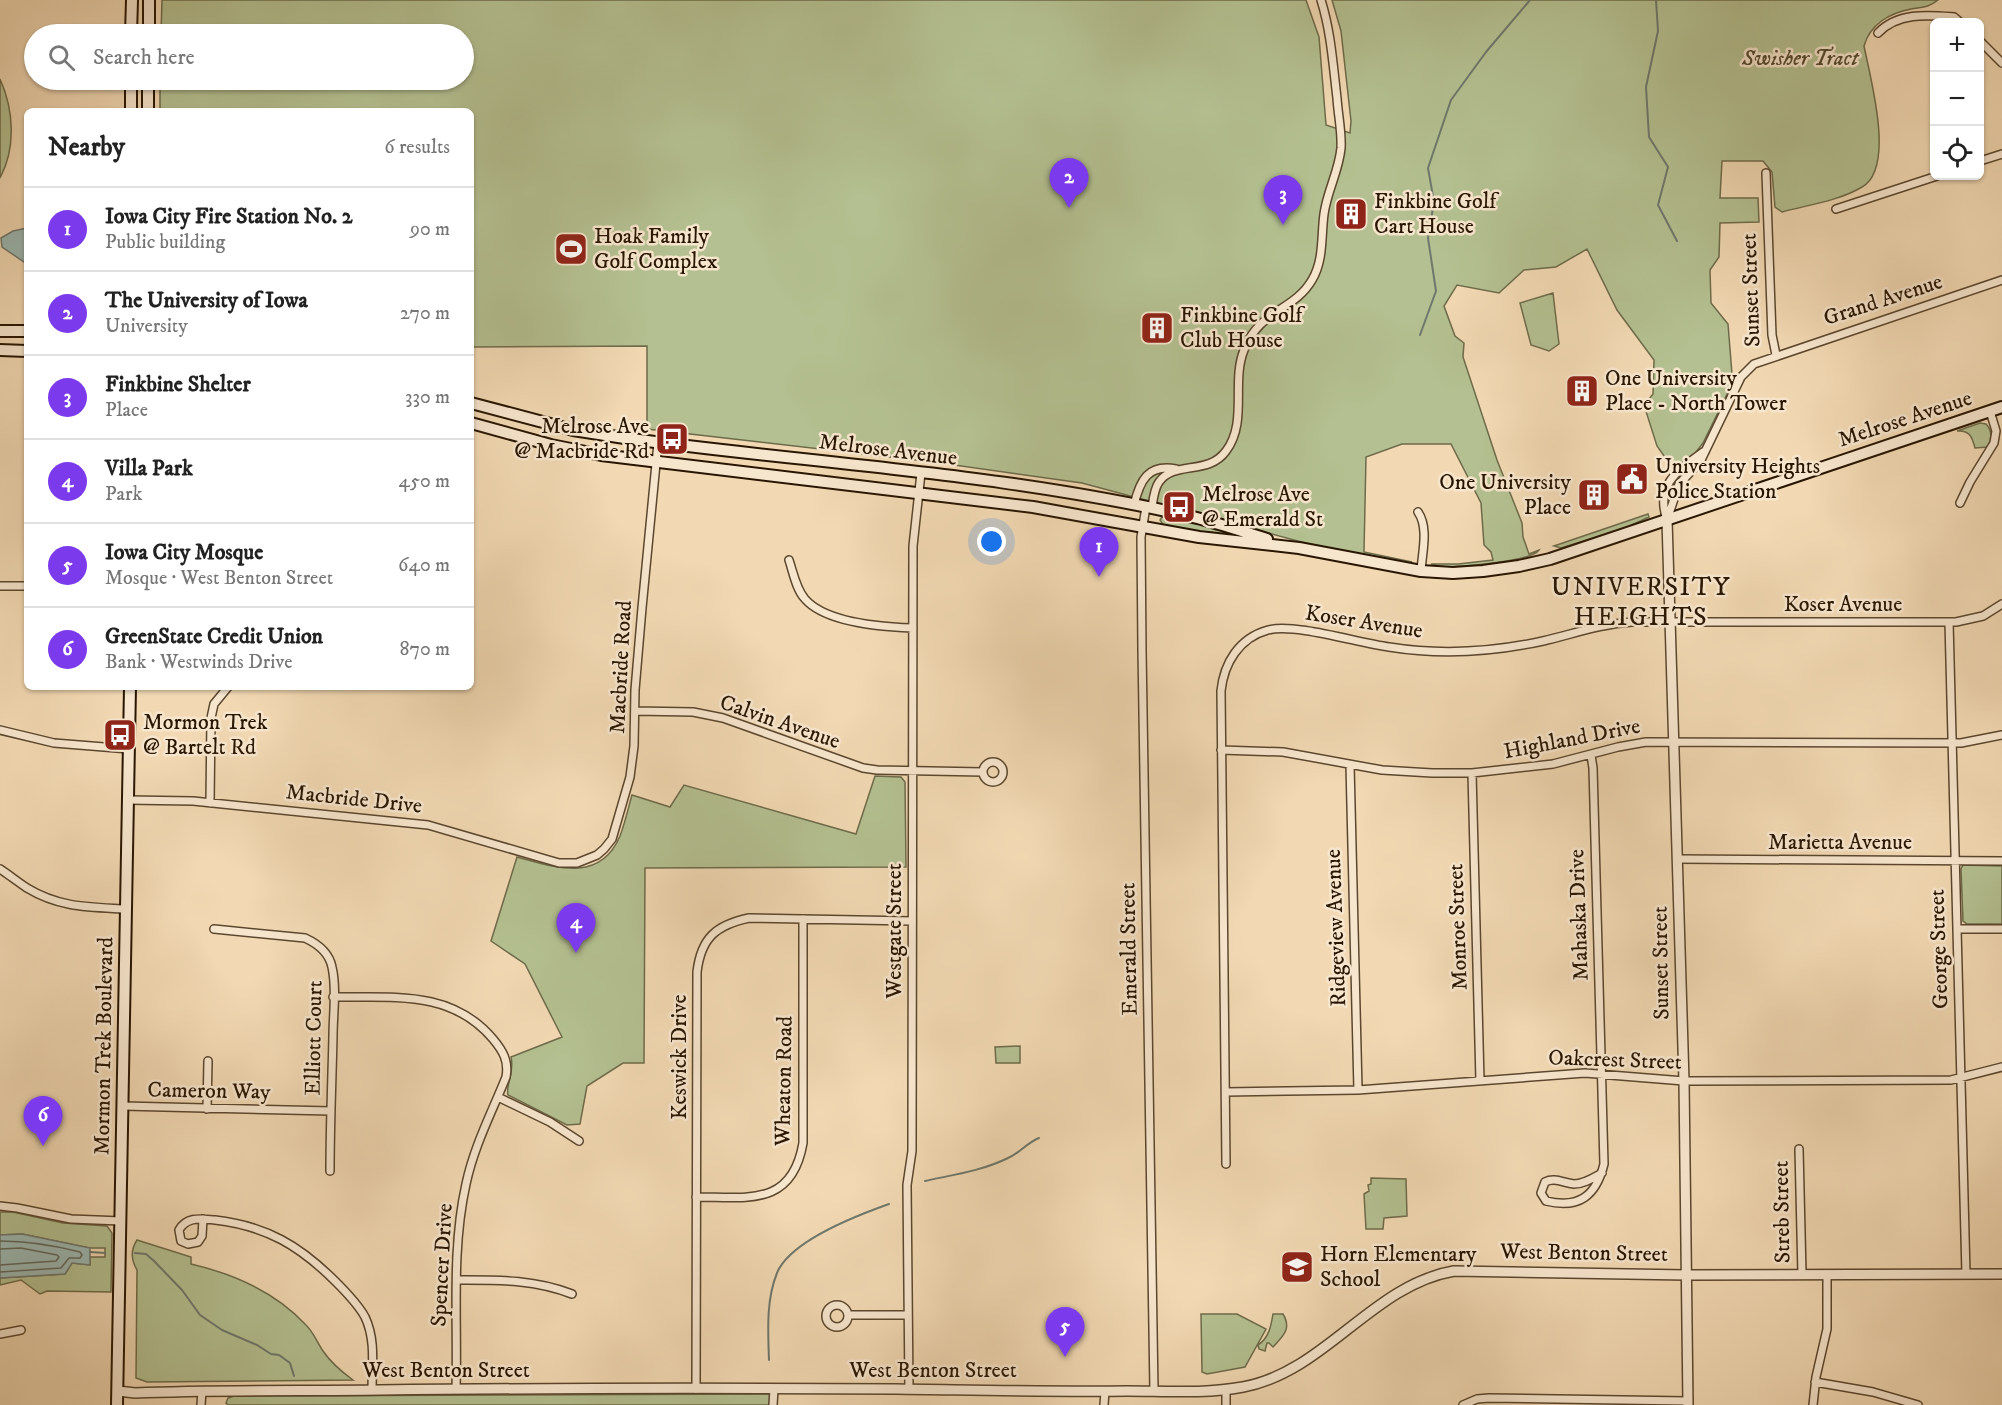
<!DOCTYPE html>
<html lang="en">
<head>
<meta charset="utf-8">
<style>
	:root { --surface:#fff; --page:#f6f6f6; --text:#222; --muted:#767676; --line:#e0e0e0; --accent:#7c3aed }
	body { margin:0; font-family:"IM FELL DW Pica",serif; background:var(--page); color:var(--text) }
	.controls { position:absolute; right:18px; top:18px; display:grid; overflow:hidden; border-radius:9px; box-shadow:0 2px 4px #0004 }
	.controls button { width:54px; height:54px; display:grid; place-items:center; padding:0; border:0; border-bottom:2px solid var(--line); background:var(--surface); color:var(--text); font:30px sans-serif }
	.you { position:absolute; left:992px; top:542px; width:21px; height:21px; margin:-15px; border:4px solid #fff; border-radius:50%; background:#1a73e8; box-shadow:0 0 0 9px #1a73e833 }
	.badge { display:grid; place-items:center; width:39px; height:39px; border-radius:50%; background:var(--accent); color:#fff; font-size:20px; font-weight:700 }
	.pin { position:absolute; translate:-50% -50px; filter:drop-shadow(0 2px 3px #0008) }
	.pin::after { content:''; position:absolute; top:32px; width:21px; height:18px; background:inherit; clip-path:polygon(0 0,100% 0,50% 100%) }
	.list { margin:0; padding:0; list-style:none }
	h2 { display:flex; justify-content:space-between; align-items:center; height:78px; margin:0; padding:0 24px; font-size:26px }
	h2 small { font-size:20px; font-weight:400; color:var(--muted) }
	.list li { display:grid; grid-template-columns:39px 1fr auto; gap:18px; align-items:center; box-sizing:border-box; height:84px; padding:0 24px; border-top:2px solid var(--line) }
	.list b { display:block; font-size:22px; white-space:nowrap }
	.list p { margin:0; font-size:20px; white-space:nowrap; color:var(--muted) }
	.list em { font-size:20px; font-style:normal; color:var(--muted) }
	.icon { flex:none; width:33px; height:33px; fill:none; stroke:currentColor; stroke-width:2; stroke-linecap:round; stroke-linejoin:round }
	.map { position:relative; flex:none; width:2002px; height:1405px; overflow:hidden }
	.search { position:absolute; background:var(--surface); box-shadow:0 2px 4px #0004; left:24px; top:24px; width:450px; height:66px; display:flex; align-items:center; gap:15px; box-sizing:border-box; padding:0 21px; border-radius:33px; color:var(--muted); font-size:22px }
	.panel { position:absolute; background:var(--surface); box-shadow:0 2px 4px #0004; left:24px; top:108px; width:450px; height:582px; border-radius:9px }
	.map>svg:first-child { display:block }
</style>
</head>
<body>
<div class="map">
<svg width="2002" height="1405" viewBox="0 0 2002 1405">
	<rect width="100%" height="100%" fill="#f2d9b3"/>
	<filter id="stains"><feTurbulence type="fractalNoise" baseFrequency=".00333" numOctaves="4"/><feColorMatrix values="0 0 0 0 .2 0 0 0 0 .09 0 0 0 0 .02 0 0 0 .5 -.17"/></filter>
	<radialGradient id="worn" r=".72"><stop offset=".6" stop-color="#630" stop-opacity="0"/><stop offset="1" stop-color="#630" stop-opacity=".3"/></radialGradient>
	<path fill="#b4c091" stroke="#6e6b4a" stroke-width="1.5" d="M162,0H1306L1319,37L1326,125L1350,133L1351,121L1341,31L1332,0H1938C1928,8 1923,7 1911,9C1890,13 1870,24 1864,46C1870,77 1896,168 1862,187C1839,201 1807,205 1782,212L1775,207L1772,172L1763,161H1722L1720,198H1758L1759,222L1720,223L1719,257L1710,270L1711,303L1728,324L1732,374L1736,376L1703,443L1693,456L1673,473L1669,463L1657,446L1643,402L1649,399L1653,394L1654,360L1617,310L1587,249L1556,267L1524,270L1499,293L1457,285L1444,306L1455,336L1464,343L1463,357L1497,460L1522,523L1523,537L1529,554L1539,550C1531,562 1458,567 1441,567L1431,564H1458L1493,560L1491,552L1484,545L1481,503L1451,444H1402L1366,457L1364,552L1412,562L1405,564L1305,543L1082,483L933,462L647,429V346L471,347V111H160V80H464V34H161Z
		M0,79C14,110 16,148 0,178Z
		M1553,293L1559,344L1549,351L1531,345L1520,303Z
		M1980,423L1986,424C1992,430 1992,439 1988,447L1975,448C1972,437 1970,430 1957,431Z
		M1648,514L1649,517L1623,529L1561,548L1554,546Z
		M1166,516L1202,524L1243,537L1219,536L1164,526L1160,520L1162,517Z
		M875,776L901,777L905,782L906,867L645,868L644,1063H623L587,1086L580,1124L567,1125L508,1095C505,1086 515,1073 511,1057L562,1037L525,964L491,941L517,857C554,867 600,884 620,836C625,823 628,809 632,795L670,807L684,785L856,834Z
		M1963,865L2002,866V924H1967L1963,921L1961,869Z
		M1020,1046V1063H996L995,1047Z
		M1371,1178L1406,1179L1407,1216L1384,1218L1383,1229H1366L1364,1194L1369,1191L1368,1185L1371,1184Z
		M0,1212H13L63,1223L107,1226L112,1233L111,1292L47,1291L40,1294L21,1280L0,1285V1278L65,1274L72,1263L90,1265V1257H105V1248H90L22,1234L0,1235Z
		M137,1240L191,1257V1264C234,1274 274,1291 305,1324C313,1331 317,1342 323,1351C331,1363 342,1372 353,1380L147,1382L136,1378L137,1270C131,1260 131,1249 137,1240Z
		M1201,1314H1237L1266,1329L1245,1367L1207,1374L1202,1372Z
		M1273,1314H1283C1292,1329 1283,1336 1273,1347L1269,1343H1267L1265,1351L1259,1349L1258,1345C1269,1338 1271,1326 1273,1314Z
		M773,1394V1405H228L226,1403L228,1398L234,1396Z"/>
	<path fill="#9cb9b4" stroke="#6e786d" stroke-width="1.5" d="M27,228V264L2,247L1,238L13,231Z
		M22,1234L90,1248V1265L72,1263L65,1274L0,1278V1235Z"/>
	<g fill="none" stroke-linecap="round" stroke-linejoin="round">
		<path stroke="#62685b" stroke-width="1.5" d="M0,1241C28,1241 53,1245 80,1252L82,1255L80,1258H69L61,1268L0,1272
			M0,1249L21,1248L57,1255L59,1257L56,1261L0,1265"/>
		<path stroke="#6e786d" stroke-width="2" d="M1656,0L1658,31L1646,87L1649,137L1668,167L1658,205L1677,241
			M1420,335L1436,291L1428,238L1434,202L1428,168L1451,100L1486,52L1530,0
			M925,1181C952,1175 982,1171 1008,1158C1020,1153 1025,1144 1039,1138
			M90,1252L105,1253
			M135,1253L146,1254L154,1261L182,1290L200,1315L222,1330L257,1345L271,1354L279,1355L290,1363L294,1376
			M769,1360C768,1331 766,1300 777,1273C790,1241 858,1215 889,1204"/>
		<defs>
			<path id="minor" d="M1878,33C1898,12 1928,15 1954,17L1960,22
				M1980,41L2002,63
				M1980,161L2002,154
				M1766,173L1772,335L1776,355
				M1836,209L1937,176
				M1960,503L1970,482L1994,443L1996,431L1990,411
				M1134,505C1140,480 1148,464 1176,469
				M1146,507L1141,537L1142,650L1154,1391
				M1152,508C1153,500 1154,489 1159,482C1175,460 1208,476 1226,451C1248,422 1231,382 1244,350C1259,310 1294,311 1312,280C1324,260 1321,236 1324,214C1327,191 1339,171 1341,148C1342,132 1338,115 1337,98C1333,65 1331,32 1321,0
				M1418,512C1429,528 1422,553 1421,571
				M1667,520L1679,484L1700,462L1741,377L1754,364L2002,280
				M1667,520C1655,485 1677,471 1703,452
				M789,560C793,572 796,589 805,599C826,623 883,627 913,628
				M0,586H27
				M1949,622L1966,1274
				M635,711L693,712L723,718L863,768L877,770L983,772
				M0,730L54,743L129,749
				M1221,750L1283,752L1382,770L1432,773H1472L1553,764L1618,747L1646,742L1961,743L2002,735
				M1591,755L1593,768L1604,1164C1596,1196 1579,1209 1546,1201L1541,1193L1545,1182C1555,1177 1563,1183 1574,1184C1584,1184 1593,1178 1602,1173
				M983 772a10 10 0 1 1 20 0a10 10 0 1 1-20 0Z
				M1350,765L1358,1090
				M1472,773L1480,1081
				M128,800L193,801L428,825L559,863H577L597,855L604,849L612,839L630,777L634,746L635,690L642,608L658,443
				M210,803L211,718L214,704L228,687
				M1678,859L2002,861
				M0,869C9,875 18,882 27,888C60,908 90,907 126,909
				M214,929L305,938C318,944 329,952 332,967C337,989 333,1014 333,1036C332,1081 330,1126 330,1171
				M1957,929H2002
				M333,997C392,998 451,989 493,1039C503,1051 509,1061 506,1077C492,1112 474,1146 466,1184C451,1251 458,1321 456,1389
				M1226,1092L1358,1090L1585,1073L1684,1081L1951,1080L2002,1067
				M498,1097L550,1122L579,1141
				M123,1106L331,1111
				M207,1109L208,1061
				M1799,1149L1802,1274
				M1226,1164L1221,691C1224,663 1239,638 1268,630C1295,623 1358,643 1389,647C1439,655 1493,652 1543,641C1573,634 1601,624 1632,622H1956L1983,616L2002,604
				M696,1197C748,1197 792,1207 803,1143V919
				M0,1206L17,1208L71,1219L121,1221
				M203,1219L202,1236L198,1242L188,1244L181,1241L179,1230C187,1216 201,1219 215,1220C267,1226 300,1246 336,1282C346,1292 358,1304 365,1317C376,1340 372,1366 372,1390
				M457,1280C497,1280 534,1279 572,1294
				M826 1316a11 11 0 1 1 22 0a11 11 0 1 1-22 0Z
				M849,1315H907
				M0,1334L21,1330
				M1815,1382L1873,1392L1918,1405
				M696,1389L697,972C701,938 716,925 749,918L912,921
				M909,1389L907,1185L912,1151L913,546L921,473
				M201,1405L202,1391
				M773,1405L774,1389
				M1104,1405L1105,1391
				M1226,1405V1389
				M1463,1405L1477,1399L1489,1398L1687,1401
				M1813,1405L1816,1377L1827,1329V1274"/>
			<path id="tertiary" d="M1667,520L1684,1081L1688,1405
				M118,1391L135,1393C217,1390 298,1391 380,1390C552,1388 724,1388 896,1389C973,1390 1050,1392 1127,1391C1165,1391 1205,1394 1243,1387C1325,1372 1372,1285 1454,1271L1686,1275L2002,1274"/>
			<path id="secondary" d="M131,34L132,0
				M149,34V0
				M131,111V80
				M148,111V80
				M0,331H27
				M0,350L27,351
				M471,403L573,430L631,439C820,464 1012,474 1197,518C1221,524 1244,532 1267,539
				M471,423L551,445L601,455L1033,507L1199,537L1299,548L1421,571L1453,573L1483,571L1519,566L1550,559L2002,407
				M117,1405L130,687"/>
		</defs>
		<use href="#minor" stroke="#5b472e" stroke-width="10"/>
		<use href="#tertiary" stroke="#5b472e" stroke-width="12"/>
		<use href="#secondary" stroke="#291602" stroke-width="14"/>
		<use href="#minor" stroke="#f7e6ce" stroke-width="7"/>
		<use href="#tertiary" stroke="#f7e6ce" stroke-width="9"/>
		<use href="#secondary" stroke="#f7e6ce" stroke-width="10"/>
	</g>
	<defs>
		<symbol id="building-square" viewBox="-11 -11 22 22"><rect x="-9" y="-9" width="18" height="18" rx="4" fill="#8f2418" stroke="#f7e6ce"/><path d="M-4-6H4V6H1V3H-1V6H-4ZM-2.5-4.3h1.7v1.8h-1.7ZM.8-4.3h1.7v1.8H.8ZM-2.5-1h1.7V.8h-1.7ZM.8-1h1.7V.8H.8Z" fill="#fff"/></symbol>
		<symbol id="stadium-square" viewBox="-11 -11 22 22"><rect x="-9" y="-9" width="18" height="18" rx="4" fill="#8f2418" stroke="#f7e6ce"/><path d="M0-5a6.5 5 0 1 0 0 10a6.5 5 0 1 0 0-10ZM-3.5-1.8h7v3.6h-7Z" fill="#fff"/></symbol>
		<symbol id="bus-square" viewBox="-11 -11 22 22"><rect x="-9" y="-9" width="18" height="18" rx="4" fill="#8f2418" stroke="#f7e6ce"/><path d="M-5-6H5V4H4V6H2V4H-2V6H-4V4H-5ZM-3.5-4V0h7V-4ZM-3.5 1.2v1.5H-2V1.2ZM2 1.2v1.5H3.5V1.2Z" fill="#fff"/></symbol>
		<symbol id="civic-square" viewBox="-11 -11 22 22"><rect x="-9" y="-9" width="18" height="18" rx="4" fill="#8f2418" stroke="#f7e6ce"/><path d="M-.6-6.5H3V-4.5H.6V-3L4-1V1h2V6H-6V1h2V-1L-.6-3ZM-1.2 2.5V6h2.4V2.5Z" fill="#fff"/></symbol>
		<symbol id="school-square" viewBox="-11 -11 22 22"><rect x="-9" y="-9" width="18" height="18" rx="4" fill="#8f2418" stroke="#f7e6ce"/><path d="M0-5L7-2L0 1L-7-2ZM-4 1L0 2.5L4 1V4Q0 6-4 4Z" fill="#fff"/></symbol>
	</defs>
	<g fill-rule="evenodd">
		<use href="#building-square" x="1332" y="195" width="38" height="38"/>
		<use href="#stadium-square" x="552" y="230" width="38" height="38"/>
		<use href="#building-square" x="1138" y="309" width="38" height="38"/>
		<use href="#building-square" x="1563" y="372" width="38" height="38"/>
		<use href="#bus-square" x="653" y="420" width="38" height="38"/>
		<use href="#civic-square" x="1613" y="460" width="38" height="38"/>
		<use href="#building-square" x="1575" y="476" width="38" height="38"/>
		<use href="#bus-square" x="1160" y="488" width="38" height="38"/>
		<use href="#bus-square" x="101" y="716" width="38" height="38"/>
		<use href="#school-square" x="1278" y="1248" width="38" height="38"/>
	</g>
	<g text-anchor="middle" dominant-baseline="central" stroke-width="5" stroke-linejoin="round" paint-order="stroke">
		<g font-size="22" font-style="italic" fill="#53492d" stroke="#f7e6ce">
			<text x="1800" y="58">Swisher Tract</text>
		</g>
		<g font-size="22" fill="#291602" stroke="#f7e6ce" text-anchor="start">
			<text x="1374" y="201">Finkbine Golf<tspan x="1374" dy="25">Cart House</tspan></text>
			<text x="594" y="236">Hoak Family<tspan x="594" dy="25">Golf Complex</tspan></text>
			<text x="1180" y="315">Finkbine Golf<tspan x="1180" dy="25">Club House</tspan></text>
			<text x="1605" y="378">One University<tspan x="1605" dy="25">Place - North Tower</tspan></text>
			<text x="649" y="426" text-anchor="end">Melrose Ave<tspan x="649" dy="25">@ Macbride Rd</tspan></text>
			<text x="1655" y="466">University Heights<tspan x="1655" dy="25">Police Station</tspan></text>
			<text x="1571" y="482" text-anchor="end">One University<tspan x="1571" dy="25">Place</tspan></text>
			<text x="1202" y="494">Melrose Ave<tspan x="1202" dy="25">@ Emerald St</tspan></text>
			<text x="143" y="722">Mormon Trek<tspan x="143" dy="25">@ Bartelt Rd</tspan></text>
			<text x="1320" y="1254">Horn Elementary<tspan x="1320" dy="25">School</tspan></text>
		</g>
		<g font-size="22" fill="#291602" stroke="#f7e6ce">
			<text transform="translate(1751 290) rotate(-92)">Sunset Street</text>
			<text transform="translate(1883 300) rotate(-18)">Grand Avenue</text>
			<text transform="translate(1905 419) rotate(-18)">Melrose Avenue</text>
			<text transform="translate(888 450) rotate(7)">Melrose Avenue</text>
			<text x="1843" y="604">Koser Avenue</text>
			<text transform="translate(1364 622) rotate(9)">Koser Avenue</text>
			<text transform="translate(621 667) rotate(-87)">Macbride Road</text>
			<text transform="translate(780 722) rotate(19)">Calvin Avenue</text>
			<text transform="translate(1572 739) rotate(-11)">Highland Drive</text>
			<text transform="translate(354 799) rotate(6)">Macbride Drive</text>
			<text x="1840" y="842">Marietta Avenue</text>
			<text transform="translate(1579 915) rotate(-92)">Mahaska Drive</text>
			<text transform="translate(1458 927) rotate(-92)">Monroe Street</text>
			<text transform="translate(1336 928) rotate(-92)">Ridgeview Avenue</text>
			<text transform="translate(894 931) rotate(-90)">Westgate Street</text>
			<text transform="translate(1129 949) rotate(-91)">Emerald Street</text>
			<text transform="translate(1939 949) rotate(-92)">George Street</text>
			<text transform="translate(1661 963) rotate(-91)">Sunset Street</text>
			<text transform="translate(314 1038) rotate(-89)">Elliott Court</text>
			<text transform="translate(104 1046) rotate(-89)">Mormon Trek Boulevard</text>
			<text transform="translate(679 1057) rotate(-90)">Keswick Drive</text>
			<text transform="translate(1615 1060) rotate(2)">Oakcrest Street</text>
			<text transform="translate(784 1081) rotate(-89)">Wheaton Road</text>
			<text transform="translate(209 1091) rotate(1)">Cameron Way</text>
			<text transform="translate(1782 1212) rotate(-91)">Streb Street</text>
			<text transform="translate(1584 1253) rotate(1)">West Benton Street</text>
			<text transform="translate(442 1265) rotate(-87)">Spencer Drive</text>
			<text x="446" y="1370">West Benton Street</text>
			<text x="933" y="1370">West Benton Street</text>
		</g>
		<g font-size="26" letter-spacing="1.5" fill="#291602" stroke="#f7e6ce">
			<text x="1641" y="587">UNIVERSITY<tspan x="1641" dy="30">HEIGHTS</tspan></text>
		</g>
	</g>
	<rect width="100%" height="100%" filter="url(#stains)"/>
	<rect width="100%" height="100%" fill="url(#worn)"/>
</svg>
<div class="controls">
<button>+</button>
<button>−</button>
<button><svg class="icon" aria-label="locate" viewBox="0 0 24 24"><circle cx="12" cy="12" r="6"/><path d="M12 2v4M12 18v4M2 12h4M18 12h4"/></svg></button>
</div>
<div class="you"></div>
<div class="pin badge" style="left:1099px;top:577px">1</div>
<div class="pin badge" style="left:1069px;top:208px">2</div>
<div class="pin badge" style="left:1283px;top:225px">3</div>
<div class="pin badge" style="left:576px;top:953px">4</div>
<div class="pin badge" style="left:1065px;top:1357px">5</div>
<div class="pin badge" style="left:43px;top:1146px">6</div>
<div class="search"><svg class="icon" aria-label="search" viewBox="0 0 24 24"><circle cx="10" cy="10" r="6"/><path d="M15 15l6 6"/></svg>Search here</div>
<section class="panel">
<h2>Nearby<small>6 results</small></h2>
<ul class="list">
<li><span class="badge">1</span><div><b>Iowa City Fire Station No. 2</b><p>Public building</p></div><em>90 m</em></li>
<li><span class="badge">2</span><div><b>The University of Iowa</b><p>University</p></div><em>270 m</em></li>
<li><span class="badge">3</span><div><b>Finkbine Shelter</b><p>Place</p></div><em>330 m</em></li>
<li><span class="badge">4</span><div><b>Villa Park</b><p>Park</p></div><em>450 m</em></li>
<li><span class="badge">5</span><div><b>Iowa City Mosque</b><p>Mosque · West Benton Street</p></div><em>640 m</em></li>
<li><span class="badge">6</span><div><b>GreenState Credit Union</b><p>Bank · Westwinds Drive</p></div><em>870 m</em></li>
</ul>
</section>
</div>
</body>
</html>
